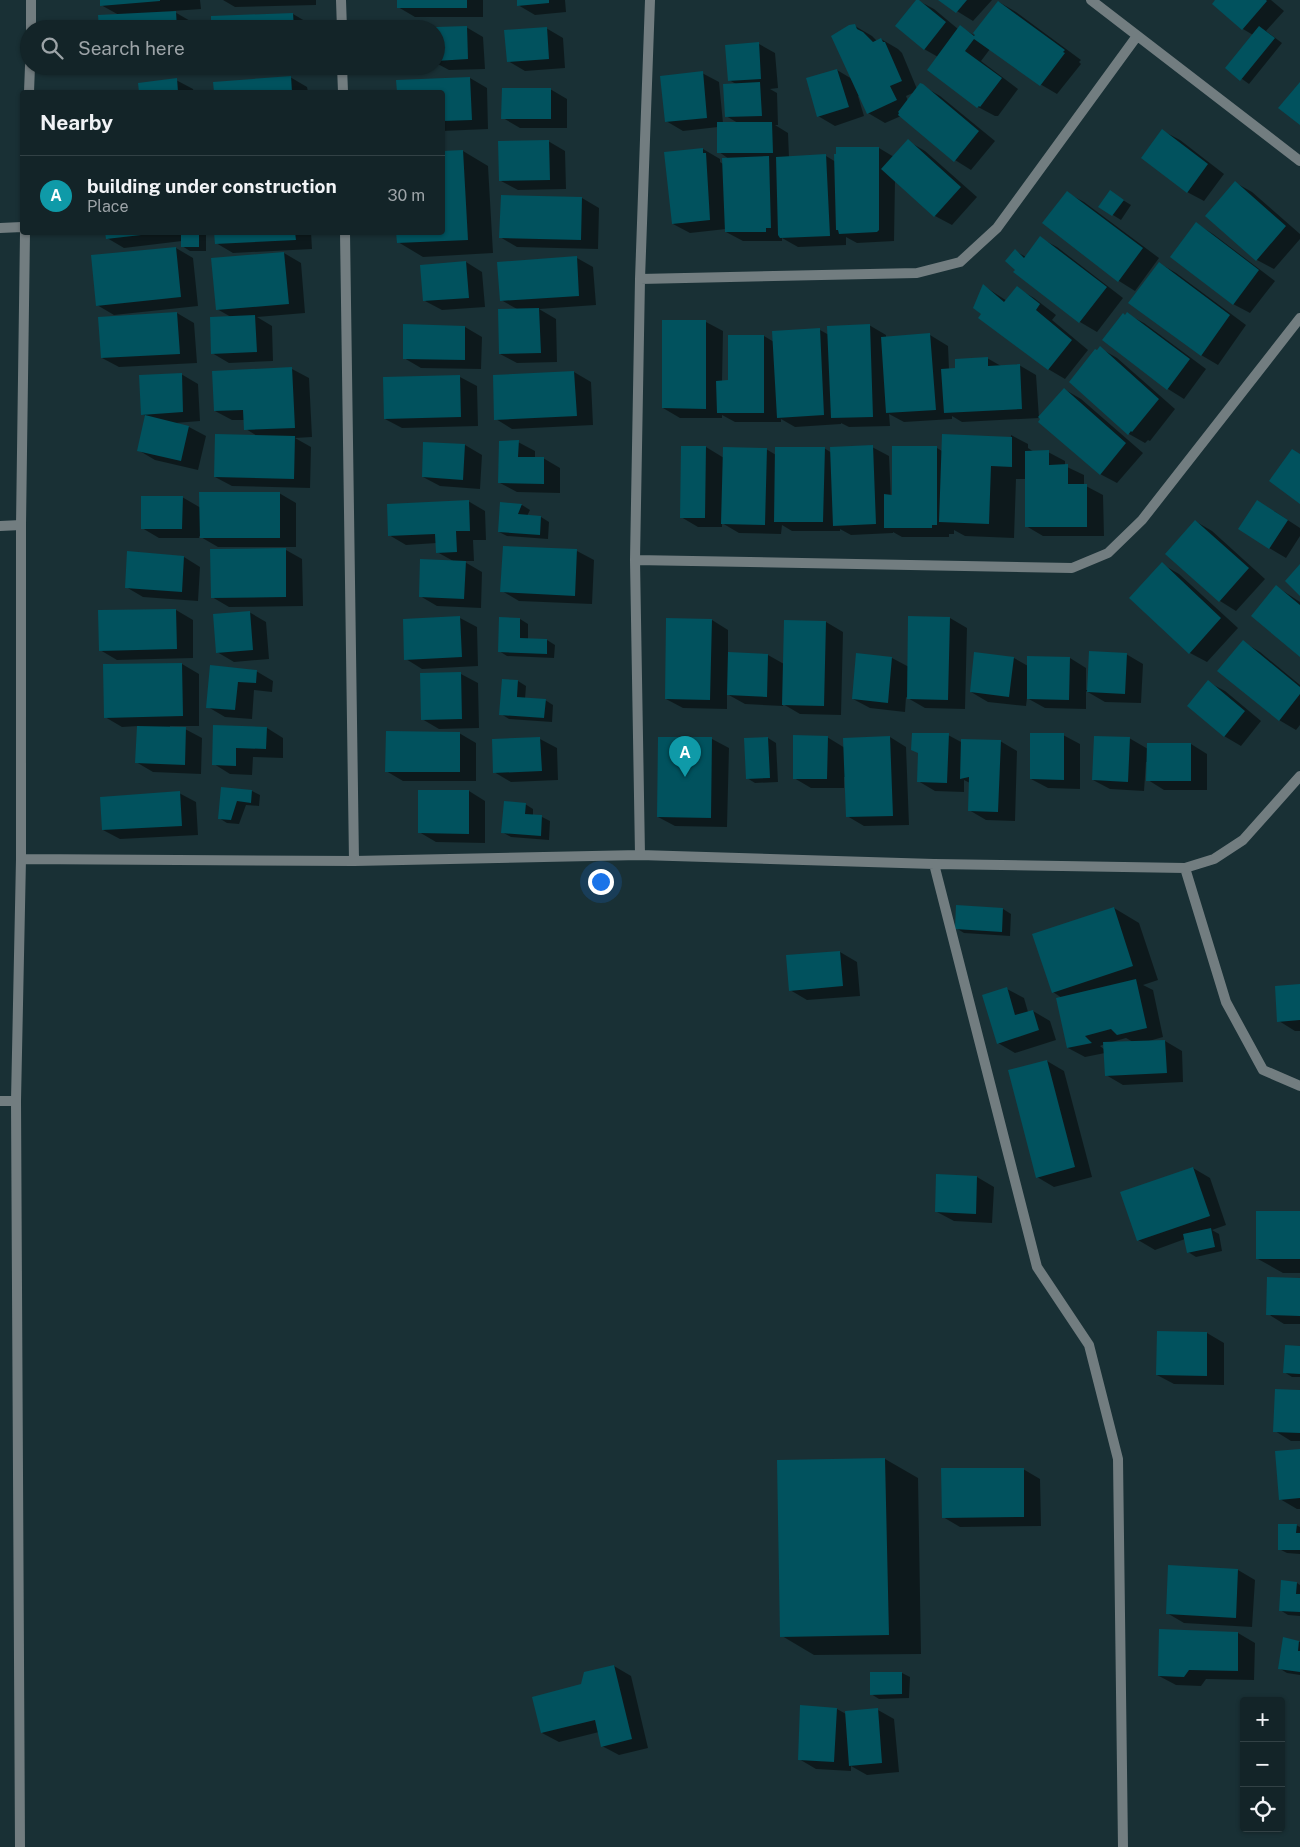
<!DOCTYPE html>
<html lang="en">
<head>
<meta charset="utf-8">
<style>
	:root { --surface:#132428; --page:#1c2c30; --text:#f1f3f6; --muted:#9da4a8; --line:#324145; --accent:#f59b9e }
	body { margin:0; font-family:"Public Sans",sans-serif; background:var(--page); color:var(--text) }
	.controls { position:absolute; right:15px; bottom:15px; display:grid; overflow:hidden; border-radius:5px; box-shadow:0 1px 4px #0004 }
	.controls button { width:45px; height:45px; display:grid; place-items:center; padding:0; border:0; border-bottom:1px solid var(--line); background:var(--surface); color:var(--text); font:25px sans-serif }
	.you { position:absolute; left:600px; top:881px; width:18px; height:18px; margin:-12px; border:4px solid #fff; border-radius:50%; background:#1a73e8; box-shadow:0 0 0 8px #1a73e833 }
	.badge { display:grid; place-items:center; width:32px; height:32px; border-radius:50%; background:var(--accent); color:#fff; font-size:16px; font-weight:700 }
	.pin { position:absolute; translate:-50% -41px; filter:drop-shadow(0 1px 2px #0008) }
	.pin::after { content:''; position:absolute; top:26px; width:18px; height:15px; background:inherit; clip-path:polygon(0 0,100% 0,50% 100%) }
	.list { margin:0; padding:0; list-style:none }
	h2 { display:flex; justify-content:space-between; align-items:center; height:65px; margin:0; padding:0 20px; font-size:21px }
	h2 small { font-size:16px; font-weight:400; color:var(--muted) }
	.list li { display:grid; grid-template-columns:32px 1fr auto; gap:15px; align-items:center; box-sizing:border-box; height:80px; padding:0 20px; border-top:1px solid var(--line) }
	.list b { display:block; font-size:19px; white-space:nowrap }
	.list p { margin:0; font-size:16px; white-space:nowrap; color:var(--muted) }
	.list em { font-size:16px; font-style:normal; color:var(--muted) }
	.icon { flex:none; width:28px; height:28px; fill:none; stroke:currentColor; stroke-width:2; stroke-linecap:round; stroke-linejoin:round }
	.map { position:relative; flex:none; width:1300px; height:1847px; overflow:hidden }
	.search { position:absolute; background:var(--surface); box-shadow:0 1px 4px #0004; left:20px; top:20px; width:425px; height:55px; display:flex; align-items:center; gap:12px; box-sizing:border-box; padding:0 18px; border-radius:28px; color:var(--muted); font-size:19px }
	.panel { position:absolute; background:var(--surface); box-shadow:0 1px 4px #0004; left:20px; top:90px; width:425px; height:145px; border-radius:5px }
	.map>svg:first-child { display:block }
</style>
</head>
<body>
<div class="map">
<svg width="1300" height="1847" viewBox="0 0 1300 1847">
	<rect width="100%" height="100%" fill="#193035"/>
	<path fill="#0007" fill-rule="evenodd" d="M101,0H200L201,9L173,11L192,22L193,29H100L119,15L101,5Z
		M223,0H316V5L235,7Z
		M398,0H483V17H415L398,7Z
		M518,0H565L566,12L535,15L518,5Z
		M917,0L934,9L958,29L960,27L979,38L999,2L1016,12L1081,60L1079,62L1081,64L1057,94L1040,84L990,49L981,61L1018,89L998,116H995L978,107L938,57L924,49Z
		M939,0H992L973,21Z
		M1216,0H1271L1284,11L1266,31L1282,43L1249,84L1227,68L1253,35L1243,29L1213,4Z
		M293,14L310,24V29H213Z
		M855,26L872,36L877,41L881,39L898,49L902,53L917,89L923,86L940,96L995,141L971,170L955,160L901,116L885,123L868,113L860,96H858L864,116L835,126L818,116L837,70L852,79ZM915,92L908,101L906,96Z
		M466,27L483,37L485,69L449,70L436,63V29H431Z
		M546,28L563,38L565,68L525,71L508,61Z
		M759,44L775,53L778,88L770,89L777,93L778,125H775L788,133L789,157L826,156L836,162L879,148L894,157L908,141L925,151L977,197L952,225L935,216L895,181L894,241L857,243L846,237V245L798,247L782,238V241H743L726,232V229L690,233L673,224L703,149L720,159V162L723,164L729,159L719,152L718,127L683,131L666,121L702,73L719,82L723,123H738L726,116L736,84L729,80Z
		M113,66H180L119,70Z
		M216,66H311L312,72L231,75Z
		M290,77L307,87L308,92H215L214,83Z
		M470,78L487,88L488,129L442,131V92H398L397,81Z
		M176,80L193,89L194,92H141L140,84Z
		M550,89L567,99V128H520L503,118Z
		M1163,131L1180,140L1224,174L1204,201L1187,192Z
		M548,141L565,151L566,189L518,190L501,181Z
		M463,151L488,166L493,253L423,257L398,242L442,232Z
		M1236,183L1252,192L1300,234V239L1274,269L1257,260Z
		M1067,193L1084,202L1159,258L1135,291L1119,281Z
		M1118,197L1131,205L1121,220L1100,207Z
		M582,198L599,208L598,249L517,247L500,237Z
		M1197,224L1213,234L1275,281L1250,313L1233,304Z
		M106,232H206V251H190L182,246V241L124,248L107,238Z
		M216,232H311L312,249L233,253L216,243Z
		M1040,238L1057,247L1123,298L1097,332L1080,322L1014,272L1017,269L1015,251L1026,257Z
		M176,248L193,258L198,306L114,315L97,305Z
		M284,253L301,263L305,313L257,317L272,326L273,361L229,363L212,353L231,317L217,309L212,259Z
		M577,258L593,267L596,305L539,309L556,319L557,362L517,363L500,354L517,309L501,300Z
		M466,262L482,272L485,307L442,310L425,301Z
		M1159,263L1176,273L1246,325L1218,365L1201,355Z
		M984,286L1007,301L1017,288L1034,298L1056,315L1052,320L1088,350L1065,379L1048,369L982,314Z
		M177,313L194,323L197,363L119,367L102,358Z
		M1127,314L1144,323L1206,369L1184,399L1168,389L1104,340Z
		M664,321L706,322L723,331L722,382H729L764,336L774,342L820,330L829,335L869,325L886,335V338L930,335L948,346L949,369H957L987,358L1001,366L1019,365L1036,375L1039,418L962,422L952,416V419L904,422L889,414L890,426L849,427L841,423V424L795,427L781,419V422H735L722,415V418H680L663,408Z
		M465,327L482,337L481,369L421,368L404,358Z
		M1100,348L1117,358L1175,409L1150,441L1148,440L1145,443L1129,434L1097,351Z
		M292,369L309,378L312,437L295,438L311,447L310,488L232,486L215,477L257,436L246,429L245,420H232L215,411L213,373Z
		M574,372L591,382L593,425L512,429L496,419L494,376Z
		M181,374L198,384L200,421L175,423L189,427L206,436L198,470L155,460L138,450L146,416L142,414Z
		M460,377L477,386L478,426L402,428L385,419Z
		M1064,389L1081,399L1143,453L1117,483L1100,474Z
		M1011,435L1028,444V448L1034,452H1048L1065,461V466L1084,475V485L1103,495L1104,536H1043L1026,526V479H1016L1014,538L965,536L954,530V534H949V537H902L893,532V533L851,535L840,529V531H792L782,525L781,534L739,533L722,523V527H698L681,517L706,447L724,458L766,449L776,455L824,448L832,453L872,447L889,456L891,501L937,448L942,451L1011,437Z
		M518,442L535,451V458H543L560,468V493L517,492L500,483Z
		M465,445L482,455L480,489L440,486L423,477Z
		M279,493L296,503V547H218L199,536V538H159L142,528L182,497L201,508Z
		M468,501L485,511L486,540H473L474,561H463L482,572L481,608L437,606L420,596L455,562L437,552V543L406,545L389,535Z
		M501,504L522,505L530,510L527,516L541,517L549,522L548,539L507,536L499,532Z
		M1274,511L1300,528V536L1286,558L1269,548Z
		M1195,521L1212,531L1265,579L1236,611L1220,601Z
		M286,550L302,559L303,606L229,607L212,597Z
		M577,551L594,560L592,604L519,601L502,591Z
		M184,557L200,567L198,601L143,597L126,587Z
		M1162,564L1179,574L1238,628L1207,662L1190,653Z
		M1277,587L1300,602V656Z
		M176,610L193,620V658L117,660L100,650Z
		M249,612L266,622L269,659L234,662L217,652Z
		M460,618L477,627L478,666L422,669L406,659Z
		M950,618L967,628L965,709L925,708L906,697L905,712L870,708L853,699L857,655L892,658L909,667Z
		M520,619L528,624V639L547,640L555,645L554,658L507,656L499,651Z
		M712,620L728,630V653L768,655L784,664L826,622L843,632L841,715L800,714L783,704V706L745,704L727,694V709L683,708L666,699Z
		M1243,642L1260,652L1300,685V725L1296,730L1279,720Z
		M1126,654L1143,664L1141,703L1105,702L1086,691V709L1045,708L1027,698L1026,706L988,702L971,692L1014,658L1028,666L1070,658L1086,668V690H1088Z
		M182,664L199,674V726H170V728L185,729L202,738L201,774L153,772L136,762L138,726L122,727L105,717Z
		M211,667L256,671L273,681L272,692L254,690L252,719L225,717L208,707Z
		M461,674L478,683L479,728L439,729L422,719Z
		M518,681L526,686L525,699L545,700L553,705L552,722L509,719L501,714Z
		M1208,682L1225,691L1261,721L1241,746L1224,736Z
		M215,726L267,728L283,738V758L253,757L252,775L230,774L214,764Z
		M459,733L476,743V781H403L386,771Z
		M948,735L963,743L1000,741L1017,751L1015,821L986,820L969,810L970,783L964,780V792L935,791L918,781L919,753Z
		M1063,735L1080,744V789L1048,788L1031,779Z
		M827,737L845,748L890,737L906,747L909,825L864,826L847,816L846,777H844V788H811L794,778Z
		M768,738L776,743L778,782L755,783L747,778L745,739Z
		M1129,738L1148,749L1191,744L1207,754V790H1164L1148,780V762H1146L1144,791L1110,789L1093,780Z
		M540,739L557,748L558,780L511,782L494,772Z
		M712,739L729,748L727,827L675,826L658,817Z
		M222,788L252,791L260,795L259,806L246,805L239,824L227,823L219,818Z
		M469,791L485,801V843L436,842L419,832Z
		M179,793L196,802L198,835L120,839L103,830Z
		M525,804L533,809V816L542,817L550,821L549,840L511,837L502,832Z
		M1114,908L1139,923L1158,980L1143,985L1153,990L1163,1037L1149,1041H1165L1182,1051L1183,1082L1123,1085L1106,1075L1105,1053L1085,1057L1068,1048L1062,998L1053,992ZM1126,1038L1133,1042H1112ZM1105,1044V1050L1100,1046Z
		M1003,909L1011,914L1010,936L964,933L956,928Z
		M840,952L857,962L860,996L807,1000L790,990Z
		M1300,985V1031H1295L1279,1021Z
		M1007,989L1024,998L1028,1012L1033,1011L1050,1021L1056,1040L1015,1053L998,1043Z
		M1047,1061L1064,1071L1092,1177L1054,1187L1037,1177Z
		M1193,1168L1210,1178L1226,1225L1212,1230L1219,1234L1222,1251L1196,1257L1188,1252L1185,1239L1155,1250L1138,1240Z
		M938,1175L977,1177L994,1187L992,1223L954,1221L937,1212Z
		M1300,1212V1273H1283L1258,1259Z
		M1300,1279V1324H1284L1268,1314Z
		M1207,1333L1224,1343V1385L1174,1384L1157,1375Z
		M1300,1348V1377H1292L1284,1372Z
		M1300,1391V1441H1291L1275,1431Z
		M1300,1450V1509H1297L1280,1499Z
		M885,1459L918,1478L921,1654L814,1655L782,1636L779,1461Z
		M1023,1469L1040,1479L1041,1526L960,1527L943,1517Z
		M1296,1525L1300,1527V1554L1287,1553L1279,1549Z
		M1238,1570L1255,1580L1252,1627L1184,1623L1167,1613Z
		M1297,1583L1300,1585V1616L1288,1615L1280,1610Z
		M1238,1633L1255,1643L1254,1680L1206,1679L1201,1686L1176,1685L1159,1676Z
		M1284,1639L1300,1642V1675L1287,1673L1279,1668Z
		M614,1666L631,1676L648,1748L619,1755L602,1746L599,1732L559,1742L542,1733L582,1685Z
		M902,1673L910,1677L909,1698L879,1699L871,1694Z
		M837,1709L846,1714L878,1710L894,1719L899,1772L867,1775L851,1766V1771L816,1769L799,1759Z"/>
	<path fill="#01525e" d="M100,0H160V1L100,6Z
		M397,0H467V8H397Z
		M517,0H549V3L517,6Z
		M916,0H919L946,22L924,50L895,26Z
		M938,0H967L956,13Z
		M1215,0H1266L1267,1L1242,30L1212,4Z
		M998,1L1065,50L1063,52L1065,53L1040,86L974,39L965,51L1002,78L980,107L979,106L977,108L927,70L960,25L974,36L975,35L973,33Z
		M176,11L177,29H99L98,15Z
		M293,13L294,29H211V16Z
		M855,24L857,29L863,32L873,42L881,38L883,42H885L902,81L890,86L897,100L867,114L831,36L849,25Z
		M467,26L468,59L436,61V27Z
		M1259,26L1275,38L1240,81L1225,68Z
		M547,27L549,59L507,62L504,30Z
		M759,42L761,79L728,81L725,45Z
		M837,69L849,107L817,117L806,78Z
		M703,71L707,118L665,122L660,76Z
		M291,76L292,92H214L213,82Z
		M470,77L472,120L442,121V92H397L396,80Z
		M177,78L178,92H139L138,83Z
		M760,82L762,116L725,117L723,84Z
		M1300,82V125L1278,108Z
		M920,83L923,84L979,131L954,162L898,115L899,113L898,112Z
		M502,88H551V119H501Z
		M717,122H772L773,153H717Z
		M1162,129L1208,164L1187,193L1141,158Z
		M908,139L961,187L934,217L881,169Z
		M549,140L550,180L499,181L498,141Z
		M836,147H879V230L877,232L839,234L838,230H836L834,154H836Z
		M703,148V153H706L710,220L672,224L664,152Z
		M463,150L468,240L397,243L396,232H442V151Z
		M826,154L830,236L780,238L778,235L776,157Z
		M769,156L771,228H766V232H725L722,158Z
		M1235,181L1286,226L1256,261L1205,216Z
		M1110,190L1124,200L1112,216L1098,207Z
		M1067,191L1143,248L1118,282L1042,223Z
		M501,195L582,197L581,240L499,238Z
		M1196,222L1259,270L1233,305L1170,257Z
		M105,232H150V234L106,239Z
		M181,232H199V247H181Z
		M214,232H295L296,240L215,244Z
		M1040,236L1107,287L1079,323L1013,272L1015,270L1005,261L1015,249L1024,258Z
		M176,247L181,297L96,306L91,255Z
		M284,252L289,304L216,310L211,258Z
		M577,256L579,296L500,301L497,262Z
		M466,261L469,298L423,301L420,265Z
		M1159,262L1230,315L1201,356L1128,303Z
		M983,284L1004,302L1017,286L1040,304L1036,310L1072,340L1048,370L978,318L981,314L973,308Z
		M539,308L541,353L499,354L498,309Z
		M177,312L180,354L101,358L98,317Z
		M1127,312L1190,359L1167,390L1102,340L1123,313L1125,315Z
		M255,315L257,352L211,354L210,317Z
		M662,320H706V409L662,408Z
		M403,324L465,326V360L403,359Z
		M870,324L873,417L831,418L827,326Z
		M820,328L824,415L777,418L772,331Z
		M930,333L936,410L886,413L881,337Z
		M728,335H764V413H717L716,381L728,380Z
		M1100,346L1159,399L1132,432L1131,431L1128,435L1069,382L1095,349L1097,350Z
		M988,357V366L1020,364L1022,409L944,413L941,369L955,368V359Z
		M292,367L295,428L244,430L243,410L214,411L212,371Z
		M574,371L577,416L494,420L493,375Z
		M182,373L183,412L141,415L139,375Z
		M460,375L461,417L384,419L383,377Z
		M1064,388L1126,443L1100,475L1038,422L1040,419L1038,417Z
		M145,415L189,426L181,461L137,451Z
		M215,434L295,436L294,479L214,477Z
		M942,434L1012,437V467L991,466L989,524L939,522Z
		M519,440L518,457H544V484L498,483L499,441Z
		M423,442L465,444L463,480L422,477Z
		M873,445L876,524L833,526L830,447Z
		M681,446H706L705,518H680Z
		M892,446H937V525H932V528H884V494L892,495Z
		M723,447L767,448L765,525L721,524Z
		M775,447H825L823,522H774Z
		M1292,449L1300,454V504L1269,481Z
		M1049,450V465L1068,464V484H1087V527H1025V451Z
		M199,492H280V538H200Z
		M141,496H183L182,529H141Z
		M469,500L470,531H456L457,552L436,553L435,534L388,536L387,504Z
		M1257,500L1288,520L1269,549L1238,529Z
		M500,502L522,504L518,514L541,516L540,535L498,532Z
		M1195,520L1249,568L1219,602L1165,554Z
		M503,546L577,549L575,596L500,592Z
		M286,548V597L211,598L210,549Z
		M127,551L184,556L182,592L125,588Z
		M420,559L466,561L464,599L419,597Z
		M1162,562L1221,618L1189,654L1129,598Z
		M1300,564V596L1285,581Z
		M1276,585L1300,605V657L1251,616Z
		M176,609L177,649L99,651L98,610Z
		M250,611L253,650L216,653L213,614Z
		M460,616L462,657L404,660L403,619Z
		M908,616L950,617L948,700L907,699Z
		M499,617L520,618V638L547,639V654L498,652Z
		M666,618L712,619L710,700L665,699Z
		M784,620L826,621L824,706L782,705Z
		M1243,640L1300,687V694L1279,721L1217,671Z
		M1089,651L1127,653L1125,694L1087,692Z
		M728,652L768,654L767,697L727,695Z
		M974,652L1014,657L1009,697L970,692Z
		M856,653L892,657L888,703L852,699Z
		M1027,656L1070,657L1069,700L1027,699Z
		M182,663L183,716L104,718L103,664Z
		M210,665L257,670L256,683L238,682L235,710L206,708Z
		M461,672L462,719L421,720L420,673Z
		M502,679L518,680L517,697L546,699L544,718L499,715Z
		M1208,680L1245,711L1224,737L1187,706Z
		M213,725L267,727L266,749L236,748V766L212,765Z
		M137,726L186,727L185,765L135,763Z
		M386,731L460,732V772H385Z
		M912,733H949L947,783L917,782L918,753L911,750Z
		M1030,733H1064V780L1030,779Z
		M793,735L828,736L827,779H793Z
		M890,736L893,816L846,817L843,738Z
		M1094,736L1130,737L1128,782L1092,780Z
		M540,737L542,771L493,773L492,739Z
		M658,737H712L711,818L657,817Z
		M768,737L770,778L746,779L744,738Z
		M961,739L1001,740L998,812L968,811L969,777L960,779Z
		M1147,743H1191V781H1146Z
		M221,787L252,790L251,803L237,801L231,820L218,819Z
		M418,790H469V834L418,833Z
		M180,791L182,826L102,830L100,797Z
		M504,801L526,803L525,814L542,815L541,836L501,833Z
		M956,905L1003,908L1002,932L955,929Z
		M1114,907L1133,966L1052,993L1032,934Z
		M840,951L843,986L789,991L786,955Z
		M1136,979L1147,1028L1117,1035L1111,1029L1085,1036L1092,1043L1067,1048L1056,998Z
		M1300,984V1020L1277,1022L1275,986Z
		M1007,987L1015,1015L1033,1010L1039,1030L997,1044L982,995Z
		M1165,1040L1167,1073L1105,1076L1103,1042Z
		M1047,1060L1075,1167L1036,1178L1008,1070Z
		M1193,1167L1210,1216L1137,1241L1120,1192Z
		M936,1174L977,1176L976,1214L935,1212Z
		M1256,1211H1300V1259H1256Z
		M1211,1228L1215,1247L1187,1253L1183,1234Z
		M1267,1277L1300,1278V1316L1266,1315Z
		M1157,1331L1207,1332V1376L1156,1375Z
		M1285,1345L1300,1346V1374L1283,1373Z
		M1275,1389L1300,1390V1433L1273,1432Z
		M1300,1449V1498L1279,1500L1275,1451Z
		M885,1458L889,1635L780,1637L777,1460Z
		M941,1468H1024V1517L942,1518Z
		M1278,1524H1297L1296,1533H1300V1550H1278Z
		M1168,1565L1238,1569L1236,1618L1166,1614Z
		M1281,1580L1297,1582L1296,1594H1300V1612L1279,1611Z
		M1159,1629L1238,1632V1671L1189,1670L1184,1677L1158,1676Z
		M1283,1637L1299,1641L1298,1651H1300V1672L1278,1669Z
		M614,1665L632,1739L601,1747L595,1720L541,1733L532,1697L581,1684L584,1672Z
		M870,1672H902V1694L870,1695Z
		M800,1705L837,1708L834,1762L798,1760Z
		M878,1708L882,1763L849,1766L845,1711Z"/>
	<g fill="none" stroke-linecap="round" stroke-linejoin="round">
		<path stroke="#727d80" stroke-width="10" d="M341,0L342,29
			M1091,0L1300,161
			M31,29V0
			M342,66L343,92
			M29,92L30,66
			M0,228L22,227
			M345,232L354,861
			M640,279L917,273L960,262L997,228L1137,36
			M0,526L21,525
			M635,560L1072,568L1108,553L1142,520L1300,318
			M640,855L635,560L640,279L650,0
			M21,859L354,861L640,855L934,864L1185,868L1214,859L1243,840L1300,776
			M934,864L1037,1267L1089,1345L1118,1459L1123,1847
			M1185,868L1226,1002L1263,1070L1300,1086
			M0,1101H16
			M20,1847L16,1101L21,859V525L25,232"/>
	</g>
</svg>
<div class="controls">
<button>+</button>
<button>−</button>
<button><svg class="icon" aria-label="locate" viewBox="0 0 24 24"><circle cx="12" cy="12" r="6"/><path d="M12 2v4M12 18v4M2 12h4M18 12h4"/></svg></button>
</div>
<div class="you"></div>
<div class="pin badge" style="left:685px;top:777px;background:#0f9aa8">A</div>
<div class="search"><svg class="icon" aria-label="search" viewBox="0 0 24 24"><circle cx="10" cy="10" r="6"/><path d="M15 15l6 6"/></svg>Search here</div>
<section class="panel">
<h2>Nearby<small></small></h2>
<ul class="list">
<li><span class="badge" style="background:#0f9aa8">A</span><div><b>building under construction</b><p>Place</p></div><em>30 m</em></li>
</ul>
</section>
</div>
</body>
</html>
